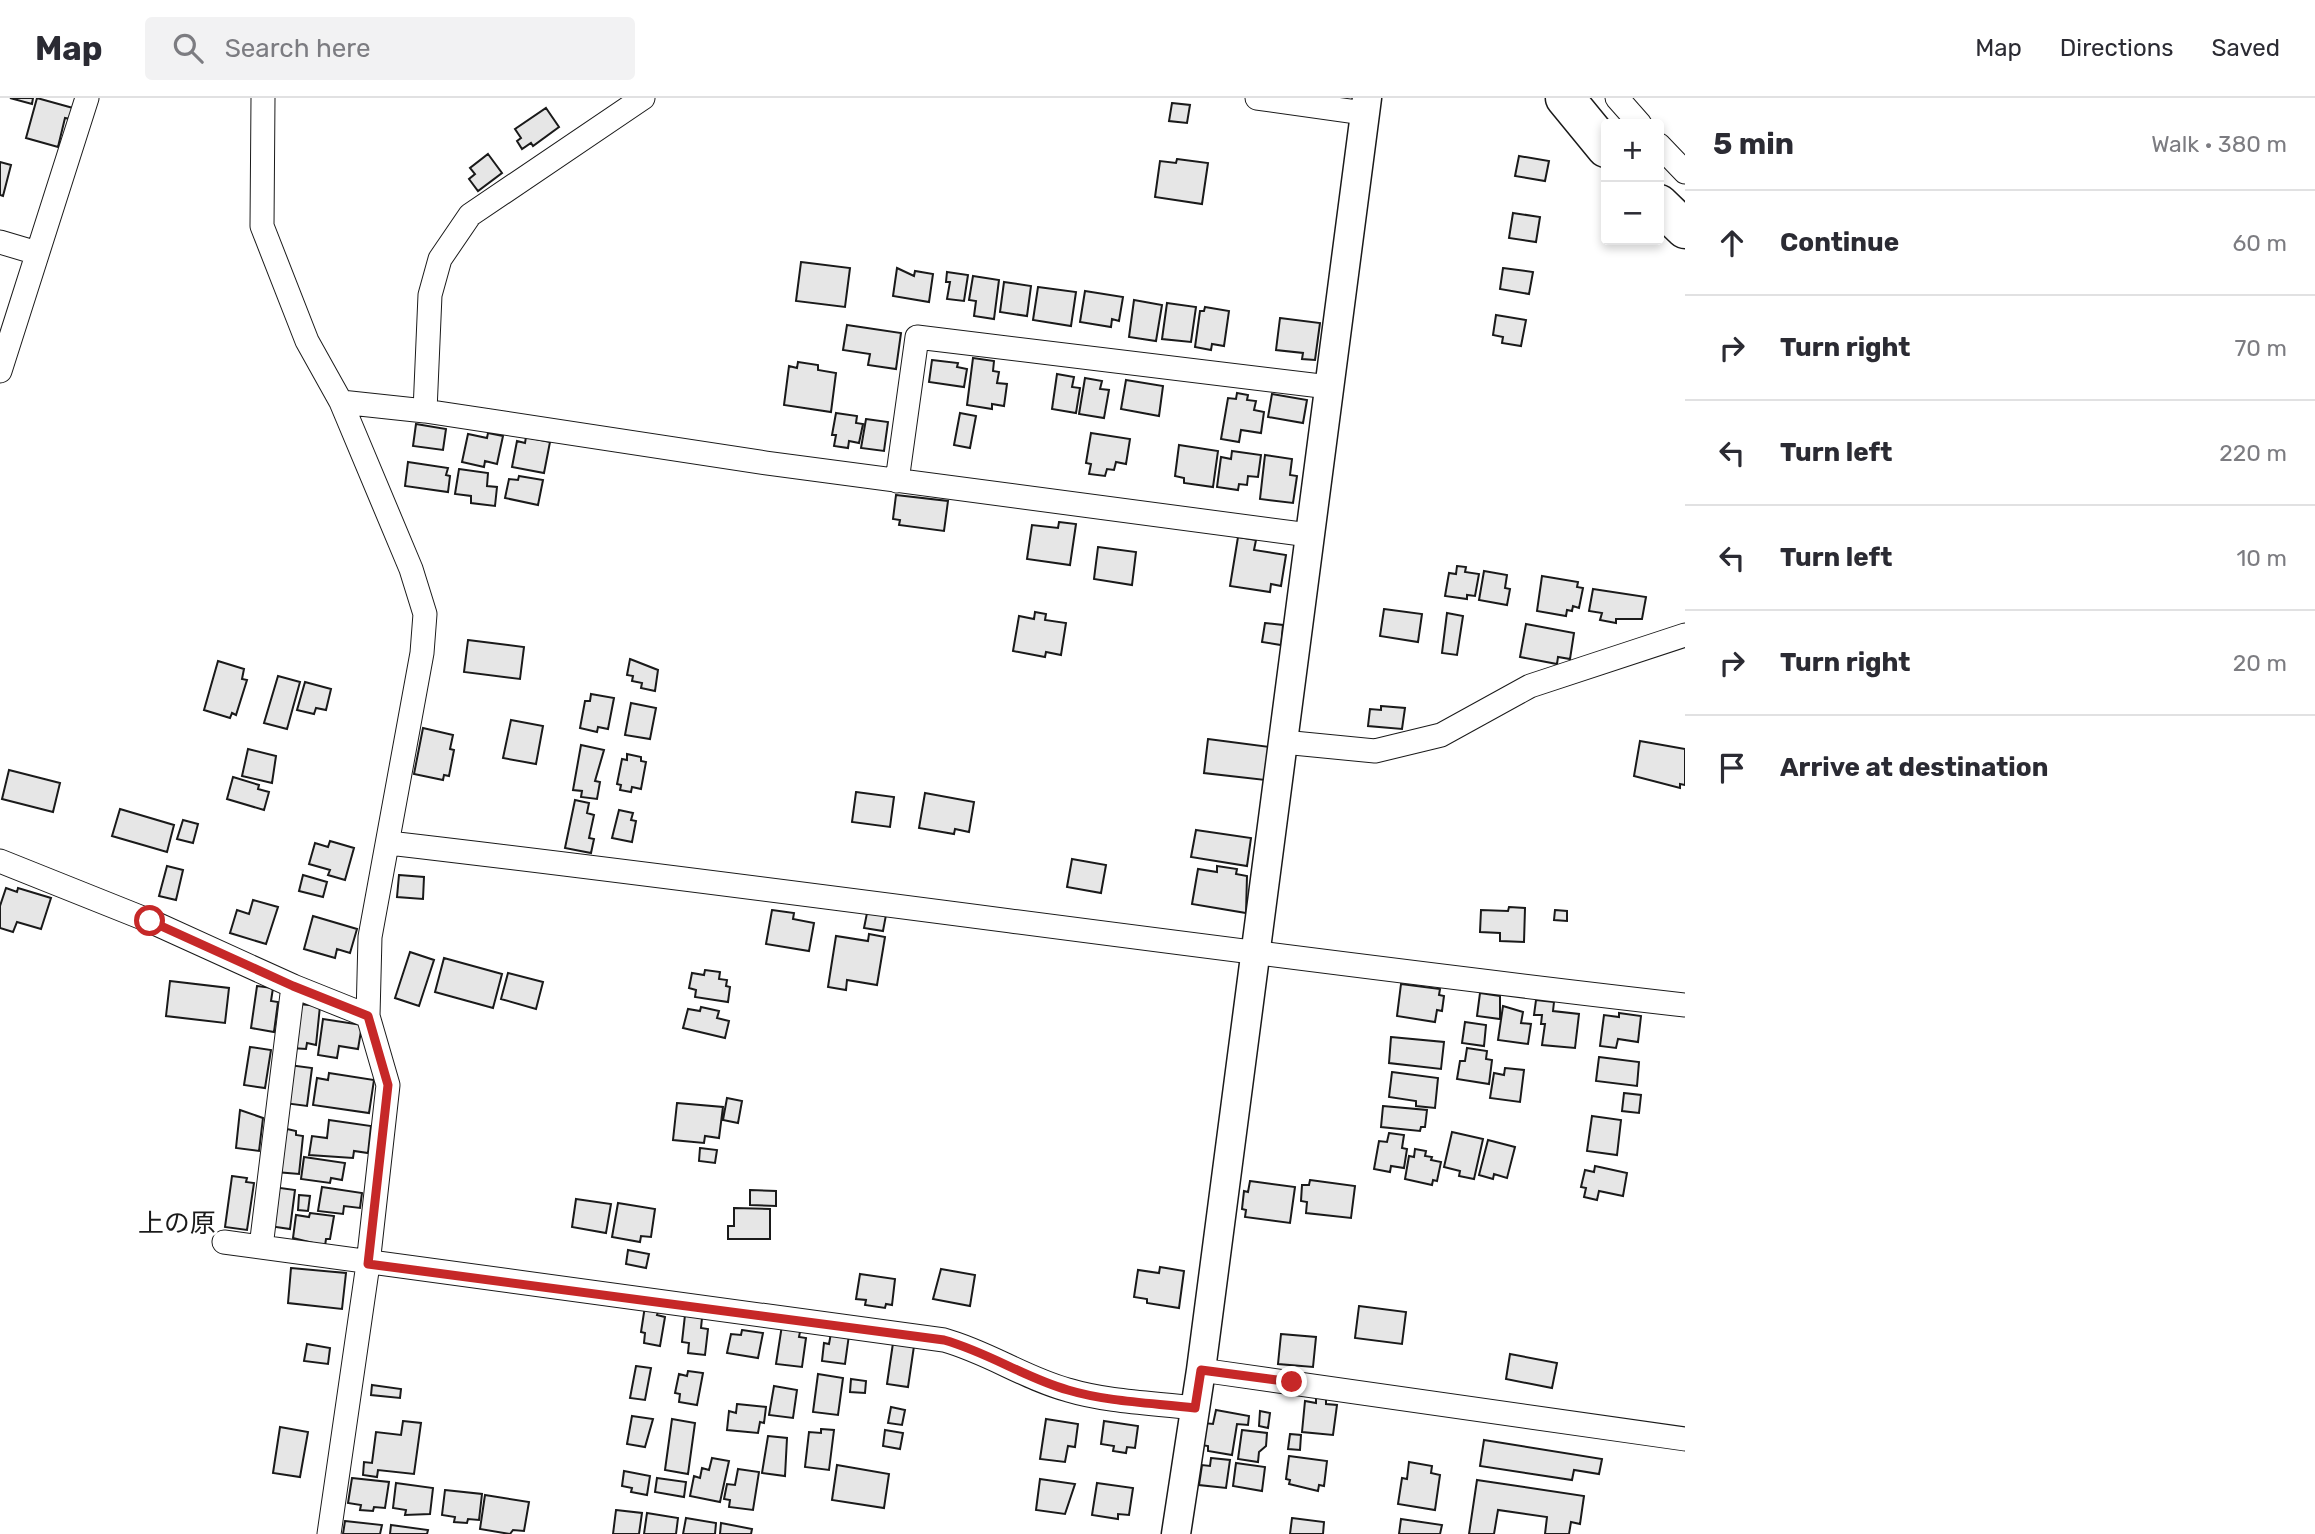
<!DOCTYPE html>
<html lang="en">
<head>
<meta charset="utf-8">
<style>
	:root { --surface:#fff; --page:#f2f2f3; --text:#2b2b33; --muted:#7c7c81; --line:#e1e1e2 }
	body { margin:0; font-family:Rubik,"Noto Sans JP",sans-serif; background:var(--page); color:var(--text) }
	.controls { position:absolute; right:21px; top:21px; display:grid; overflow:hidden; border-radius:7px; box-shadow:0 4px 10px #0003 }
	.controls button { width:63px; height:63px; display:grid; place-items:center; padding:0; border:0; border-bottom:2px solid var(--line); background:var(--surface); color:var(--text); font:35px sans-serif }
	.stop { position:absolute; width:21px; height:21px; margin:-16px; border:5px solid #c62828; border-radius:50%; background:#fff }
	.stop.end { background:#c62828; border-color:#fff; box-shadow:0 2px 7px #0008 }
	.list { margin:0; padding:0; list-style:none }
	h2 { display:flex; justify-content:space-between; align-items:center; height:91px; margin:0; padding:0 28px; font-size:30px }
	h2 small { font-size:23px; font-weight:400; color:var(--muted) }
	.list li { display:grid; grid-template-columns:46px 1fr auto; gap:21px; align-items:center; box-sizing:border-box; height:105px; padding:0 28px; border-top:2px solid var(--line) }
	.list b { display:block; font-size:26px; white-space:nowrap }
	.list em { font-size:23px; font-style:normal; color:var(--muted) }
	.icon { flex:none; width:38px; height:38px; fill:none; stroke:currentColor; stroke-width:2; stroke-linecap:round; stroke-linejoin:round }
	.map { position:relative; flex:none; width:1685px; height:1436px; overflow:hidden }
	header { display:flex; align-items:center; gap:42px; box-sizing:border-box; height:98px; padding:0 35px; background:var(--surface); border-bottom:2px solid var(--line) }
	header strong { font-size:33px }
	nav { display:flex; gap:38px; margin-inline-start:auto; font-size:24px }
	.search { width:490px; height:63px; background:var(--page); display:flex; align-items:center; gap:18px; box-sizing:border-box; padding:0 24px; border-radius:7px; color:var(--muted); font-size:26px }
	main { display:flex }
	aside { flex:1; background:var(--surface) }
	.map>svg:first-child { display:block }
</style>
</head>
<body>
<header>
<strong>Map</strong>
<div class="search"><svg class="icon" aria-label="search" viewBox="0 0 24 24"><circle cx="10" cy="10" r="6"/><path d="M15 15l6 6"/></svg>Search here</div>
<nav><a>Map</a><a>Directions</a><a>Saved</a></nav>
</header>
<main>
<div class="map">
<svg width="1685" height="1436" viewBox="0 0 1685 1436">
	<rect width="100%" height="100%" fill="#fff"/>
	<path fill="#e6e6e6" stroke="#1a1a1a" stroke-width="2" d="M10,0H33L32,6Z
		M37,0L73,10L70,21L65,20L58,49L26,40Z
		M1172,5L1190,7L1187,25L1169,23Z
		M546,10L559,29L533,48L531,45L522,51L517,43L521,40L515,31Z
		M488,56L502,75L478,93L469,81L475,76L470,70Z
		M1519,58L1549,63L1545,83L1515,78Z
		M1177,61L1208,65L1202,106L1155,99L1160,63L1176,65Z
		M0,64L11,67L3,98L0,97Z
		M1513,115L1540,119L1536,144L1509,140Z
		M801,164L850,170L845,209L796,203Z
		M897,170L914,178L915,173L933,176L929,204L893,198Z
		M1503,170L1533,174L1529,196L1500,191Z
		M947,174L968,177L964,203L947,201L950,184H946Z
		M973,178L999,182L994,221L974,218L976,203L969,202Z
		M1004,184L1031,188L1027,218L1000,214Z
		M1038,189L1076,194L1071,228L1033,222Z
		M1085,193L1123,199L1119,223L1112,221L1111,229L1080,224Z
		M1134,202L1162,207L1156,243L1129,239Z
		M1167,205L1196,209L1191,244L1162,241Z
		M1205,209L1229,213L1224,248L1212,246L1211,252L1195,249L1200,213H1204Z
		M1496,217L1526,222L1521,248L1502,245L1503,239L1493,237Z
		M1280,220L1320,225L1315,262L1302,261L1303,255L1276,252Z
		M847,227L901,235L896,271L868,267L870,256L843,252Z
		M973,260L994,263L993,273L999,274L997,285L1007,286L1004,308L992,306V311L967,307Z
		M932,262L958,265L957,269L967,271L964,289L929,284Z
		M798,264L818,267V272L836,275L831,314L784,307L789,268L797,270Z
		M1057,276L1074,279L1072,289L1080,290L1076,315L1052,311Z
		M1085,280L1102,283L1100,291L1109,292L1104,320L1079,316Z
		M1126,282L1163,288L1159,318L1121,311Z
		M1237,295L1248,297L1247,302L1256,303L1254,312L1264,314L1261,335L1241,332L1239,344L1221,341L1228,300L1236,301Z
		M1272,296L1307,302L1303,325L1268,319Z
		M836,315L857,318L856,325L863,326L859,345L849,343L848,350L834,348L836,337H832Z
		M960,315L976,318L970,350L954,347Z
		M866,321L888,324L884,353L861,350Z
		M416,326L446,331L443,352L413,348Z
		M488,335L503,338L497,366L485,363L484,369L462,364L468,336L487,340Z
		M1091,335L1130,341L1126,366L1116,364L1114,372L1107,371L1105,378L1089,376L1091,366L1086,365Z
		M526,339L550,344L544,375L512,369L517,343L525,345Z
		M1179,347L1218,353L1213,389L1184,385V380L1175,378Z
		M1232,353L1261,357L1258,379L1248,378L1247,387L1239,386L1238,392L1217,389L1221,359L1231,361Z
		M1265,357L1292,361L1290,377L1297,378L1293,405L1260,401Z
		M408,364L448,370L446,377L450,378L448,394L405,388Z
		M459,371L488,375L487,388L497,389L495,408L471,405V398L455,396Z
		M519,378L543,382L538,407L505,400L509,381L518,382Z
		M896,397L948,403L944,433L899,427L900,422L893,421Z
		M1059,424L1076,426L1070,467L1027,461L1032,427L1058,430Z
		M1238,439L1256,442L1254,452L1286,457L1281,488L1271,486L1270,494L1230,488Z
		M1098,449L1136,454L1132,487L1094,481Z
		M1457,468L1466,469L1465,474L1479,476L1475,498L1467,497V501L1445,498L1449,475L1456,476Z
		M1484,473L1507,477L1505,490L1510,491L1507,507L1479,502Z
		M1542,478L1578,484L1577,489L1583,490L1579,510L1573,508L1572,513L1567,512L1566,518L1537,513Z
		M1593,491L1646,499L1642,521H1616V525L1600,522L1602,515L1589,513Z
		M1384,511L1422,516L1418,544L1380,538Z
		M1035,514L1046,516L1045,522L1066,525L1061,557L1046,554L1045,559L1013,553L1019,518L1034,521Z
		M1447,515L1463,518L1457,557L1442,555Z
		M1265,525L1283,527L1281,547L1262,544Z
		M1526,526L1574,535L1570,561L1558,559L1557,566L1520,559Z
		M468,542L524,549L520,581L464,574Z
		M630,561L658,572L655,593L641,590L642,585L632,583L633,578L627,577Z
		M218,563L244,571L242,581L247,582L236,617L232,615L230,620L204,612Z
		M278,578L300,584L287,631L264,625Z
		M305,584L331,591L326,612L316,610L314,616L297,612Z
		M591,596L614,600L608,631L598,629L597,634L580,630L585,603H590Z
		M631,605L656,610L650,641L625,637Z
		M1381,608L1405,610L1402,631L1368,628L1370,611L1381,612Z
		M511,622L543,628L536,666L503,660Z
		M423,630L453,637L450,651L454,652L449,678L444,677L443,682L414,676Z
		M1208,641L1270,649L1265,682L1204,675Z
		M1640,643L1685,651V687L1680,686V690L1634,678Z
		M581,647L604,652L595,683L600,684L597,701L581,699L582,693L573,692Z
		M248,651L276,658L272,685L242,678Z
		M627,656L641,659V663L646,664L641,691L632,689L631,694L620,692L621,687L617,686L622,661L627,662Z
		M9,672L60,685L53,714L2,701Z
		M233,679L259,687L258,691L269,694L264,712L227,701Z
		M856,694L894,699L890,729L852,724Z
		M925,695L974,704L969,734L955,731L954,736L919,730Z
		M575,702L589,705L587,715L594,717L589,740L594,741L591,755L565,750Z
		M120,711L174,727L167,754L112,738Z
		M619,712L633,715L631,722L636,723L632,744L612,740Z
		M183,722L198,726L193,745L177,741Z
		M1196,732L1251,740L1247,768L1191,759Z
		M330,743L354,750L345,782L328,777L330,772L309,766L315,745L328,749Z
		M1072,761L1106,767L1101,795L1067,789Z
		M167,768L183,772L176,802L159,798Z
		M1217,768L1237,771L1236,776L1247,778L1246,815L1192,806L1198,771L1217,774Z
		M303,777L327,784L323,799L299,793Z
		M399,777L424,779L423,801L397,799Z
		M6,790L17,794L18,790L51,800L41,831L17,824L13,834L0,830V808Z
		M253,802L278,809L266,846L230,835L237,812L249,816Z
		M1509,809L1525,810L1524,844L1500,843V835L1480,834L1481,812L1508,813Z
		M772,812L794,815L793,821L814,825L809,853L766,846Z
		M1555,812L1567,813V823L1554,822Z
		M867,815L886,817L883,833L864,830Z
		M313,818L357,831L350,855L337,851L335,860L304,851Z
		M869,836L885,839L877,887L847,882L846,892L828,889L836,838L868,843Z
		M410,854L434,862L419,908L395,900Z
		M444,860L502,876L493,910L435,894Z
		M705,872L720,874L719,881L727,882L726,888L730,889L728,904L695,899L696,892L689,890L692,875L704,877Z
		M508,875L543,884L536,911L501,901Z
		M170,883L229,890L225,925L166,918Z
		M1401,886L1440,891L1439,897L1444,898L1442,913L1437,912L1435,924L1397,918Z
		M257,888L273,890L271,903L278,904L274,934L251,930Z
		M1480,895L1500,898V921L1477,918Z
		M1536,902L1554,904L1553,913L1579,916L1575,950L1542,947L1545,926H1541L1542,917H1534Z
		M298,906L320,908L316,947L307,945L306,951L292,950Z
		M1503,908L1523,914L1521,925L1531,926L1528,946L1498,942Z
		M701,909L719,913L717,920L729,923L725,940L683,930L688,911L700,913Z
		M1619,915L1641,918L1638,944L1618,941L1616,950L1600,948L1604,917L1619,919Z
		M323,921L362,927L358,951L339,948L337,960L318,957Z
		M1465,924L1486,927L1484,948L1462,945Z
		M1391,939L1444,944L1441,971L1389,965Z
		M250,949L271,952L265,990L244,987Z
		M1467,950L1487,953L1486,961L1492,962L1489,986L1457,981L1460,963H1465Z
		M1599,959L1639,964L1637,988L1596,983Z
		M289,967L312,970L307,1008L284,1005Z
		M1505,970L1524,972L1520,1004L1490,1000L1494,975L1504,977Z
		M1392,974L1438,980L1435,1010L1416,1008V1003L1389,999Z
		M329,975L374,982L369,1015L313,1007L317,980L328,982Z
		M1624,995L1641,997L1639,1015L1622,1013Z
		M727,1000L742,1003L738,1025L723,1022Z
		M677,1005L723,1009L719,1040L705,1038L704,1045L673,1042Z
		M1383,1008L1427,1012L1425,1029H1421L1420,1033L1381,1029Z
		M240,1012L263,1020L259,1053L236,1050Z
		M1592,1018L1621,1022L1617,1057L1587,1053Z
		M329,1022L371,1028L368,1055L354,1053L353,1060L309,1057L312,1038L327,1040Z
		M287,1031L296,1033V1037L303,1038L299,1076L276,1074Z
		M1452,1034L1483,1041L1474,1081L1459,1078L1460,1073L1444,1069Z
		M1389,1035L1404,1037L1402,1050L1407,1051L1404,1070L1391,1068L1390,1074L1374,1071L1379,1043L1387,1044Z
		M1488,1042L1515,1049L1507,1080L1494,1076L1493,1081L1479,1077Z
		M700,1050L717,1052L715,1065L699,1063Z
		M1415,1051L1426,1053L1425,1058L1432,1059L1431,1062L1441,1064L1437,1083L1433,1082L1432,1087L1405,1081L1409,1058L1414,1059Z
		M304,1059L345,1065L342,1082L331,1080L330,1085L301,1081Z
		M1595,1068L1627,1075L1623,1098L1599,1093L1597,1102L1584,1099L1586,1090L1581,1089L1585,1072L1594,1074Z
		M232,1078L247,1080L246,1084L254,1085L247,1132L225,1129Z
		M1310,1082L1355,1088L1351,1120L1306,1115L1307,1104L1301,1103L1302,1087H1309Z
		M1250,1083L1295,1089L1290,1125L1245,1119L1246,1112L1242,1111L1244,1093L1248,1094Z
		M273,1089L295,1092L290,1131L269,1128Z
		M322,1089L362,1095L360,1110L344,1108L343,1116L318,1113Z
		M750,1092L776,1093V1108L750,1107Z
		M299,1097L310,1098L308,1113L298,1112Z
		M576,1101L611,1106L606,1135L572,1129Z
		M618,1105L655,1111L651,1139L641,1138L640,1144L612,1139Z
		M734,1110L770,1111V1141H728V1128H734Z
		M310,1115L334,1118L330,1141H326L325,1148L293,1140L296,1117L309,1119Z
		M628,1152L649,1156L646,1170L626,1166Z
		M1160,1169L1184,1173L1179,1210L1147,1205V1201L1134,1199L1138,1172L1159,1175Z
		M291,1170L346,1175L342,1211L288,1205Z
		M941,1171L975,1177L970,1208L933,1201Z
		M860,1176L895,1181L892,1207L886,1206L885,1210L865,1207L866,1202L856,1201Z
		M645,1208L659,1211L657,1217L665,1219L660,1248L644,1245L645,1235L641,1234Z
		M1359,1208L1406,1214L1402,1246L1355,1240Z
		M685,1217L702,1220L701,1230L708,1231L705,1257L688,1255L689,1245L682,1244Z
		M782,1227L801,1229L799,1239L806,1240L802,1269L776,1266Z
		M742,1232L763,1235L758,1260L727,1255L731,1236L741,1237Z
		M831,1235L849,1237L845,1266L822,1263L824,1245L829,1246Z
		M1281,1236L1316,1239L1313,1269L1278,1266Z
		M893,1245L914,1248L908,1289L887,1286Z
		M307,1246L330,1250L328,1266L304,1263Z
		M1510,1256L1557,1265L1552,1290L1506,1281Z
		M636,1268L651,1270L645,1302L630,1300Z
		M688,1273L703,1275L697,1307L679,1304L680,1296L675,1295L679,1276L687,1278Z
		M818,1276L843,1280L838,1317L813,1314Z
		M851,1281L866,1283L865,1295L850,1294Z
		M372,1287L401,1291L400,1300L371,1297Z
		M774,1288L797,1292L793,1320L769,1317Z
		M1316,1299L1326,1300V1306L1337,1307L1333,1337L1302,1334L1305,1303L1316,1305Z
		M737,1306L766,1309L764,1325L760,1324L758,1335L727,1332L729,1313L736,1315Z
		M891,1309L905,1312L902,1327L888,1325Z
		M1216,1312L1249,1318L1248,1327L1237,1326L1232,1357L1208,1353V1348L1201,1347L1204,1325L1213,1326Z
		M1260,1313L1270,1315L1268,1330L1259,1328Z
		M632,1318L653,1321L645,1349L627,1346Z
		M672,1321L695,1325L688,1376L665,1372Z
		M1046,1321L1078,1326L1075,1349L1068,1348L1065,1364L1040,1361Z
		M403,1323L421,1325L414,1376L378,1372L377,1379L363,1377L364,1364L372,1365L376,1334L401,1337Z
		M1104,1323L1138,1328L1135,1350L1127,1349L1126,1355L1113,1353L1114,1348L1101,1346Z
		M280,1329L308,1334L300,1379L273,1375Z
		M821,1331L834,1332L829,1372L805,1369L809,1334L821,1335Z
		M885,1332L903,1335L900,1351L883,1348Z
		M1242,1332L1267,1335L1266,1348L1259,1354L1258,1364L1238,1361Z
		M1290,1336L1301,1337L1300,1352L1288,1351Z
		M768,1338L787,1340L785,1378L762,1375Z
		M1484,1342L1602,1361L1599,1376L1574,1372L1572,1382L1480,1368Z
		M1289,1358L1327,1363L1324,1388L1319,1387L1318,1393L1289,1386L1290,1382L1286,1381Z
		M712,1360L729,1363L720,1404L690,1398L694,1378L700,1380L702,1370L709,1372Z
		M1211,1360L1230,1362L1226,1390L1199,1387L1202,1367L1210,1368Z
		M1409,1364L1432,1368L1431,1375L1440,1377L1435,1412L1398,1406L1402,1380L1407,1381Z
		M1236,1365L1265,1369L1262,1393L1233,1388Z
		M837,1367L889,1376L884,1410L832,1402Z
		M738,1371L759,1374L753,1412L729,1409L730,1402L724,1401L727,1386L735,1387Z
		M624,1373L650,1378L647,1397L631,1394L632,1390L622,1388Z
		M352,1380L389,1384L385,1410L374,1409L373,1413L360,1412L361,1407L348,1405Z
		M657,1380L686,1384L684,1399L655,1394Z
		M1040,1381L1075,1386L1065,1416L1036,1412Z
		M1477,1382L1584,1398L1580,1426L1571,1424L1569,1436H1545L1547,1419L1498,1412L1494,1436H1469Z
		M396,1385L433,1390L430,1416L405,1417L406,1412L393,1410Z
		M1097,1385L1133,1390L1129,1417L1118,1416V1421L1092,1417Z
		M445,1392L482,1396L479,1422L468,1421L467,1425L454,1424L455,1419L442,1417Z
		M485,1397L529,1404L524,1433L513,1432L510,1436L480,1431Z
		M616,1412L642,1415L639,1436H613Z
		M647,1415L678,1420L676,1436H644Z
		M686,1420L716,1425L715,1436H683Z
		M1292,1420L1324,1424L1323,1436H1290Z
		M1401,1421L1442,1427L1440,1436H1399Z
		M345,1423L382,1427L380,1436H343Z
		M721,1425L752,1431L751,1436H720Z
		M391,1427L428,1432L427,1436H390Z"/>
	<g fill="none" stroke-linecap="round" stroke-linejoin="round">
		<defs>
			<path id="minor" d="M263,0L262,128L307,243L341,304L411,471L425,516L422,555L370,839L368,918L388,987L368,1166L329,1436
				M1257,0L1364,15
				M1617,0L1640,26
				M1659,47L1685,74
				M0,144L37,155
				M0,273L87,0
				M341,304L425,313L766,365L1309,437
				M425,313L430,197L440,161L470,117L643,0
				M897,383L917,239L1329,289
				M1283,644L1375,653L1441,637L1530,588L1685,537
				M389,745C821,795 1252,858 1685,907
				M0,763L150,823L293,888L368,918
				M224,1144L944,1242C990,1255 1024,1280 1068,1292C1108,1304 1154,1305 1195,1310
				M261,1149L293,888
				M1201,1272L1685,1341"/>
			<path id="tertiary" d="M1176,1436L1201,1272L1367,0"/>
			<path id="trunk" d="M1565,0L1606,50
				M1659,106L1685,131"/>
		</defs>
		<use href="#minor" stroke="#1a1a1a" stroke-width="25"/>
		<use href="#tertiary" stroke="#1a1a1a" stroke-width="31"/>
		<use href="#trunk" stroke="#1a1a1a" stroke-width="41"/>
		<use href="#minor" stroke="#fff" stroke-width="23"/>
		<use href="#tertiary" stroke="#fff" stroke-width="28"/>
		<use href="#trunk" stroke="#fff" stroke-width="38"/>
	</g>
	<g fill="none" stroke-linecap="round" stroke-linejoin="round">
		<path stroke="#c62828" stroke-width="9" d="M150,823L293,888L368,918L388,987L368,1166L944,1242C990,1255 1025,1280 1068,1292C1108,1304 1154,1305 1195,1310L1201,1272L1292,1284"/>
	</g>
	<g text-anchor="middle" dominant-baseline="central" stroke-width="5" stroke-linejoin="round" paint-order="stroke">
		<g font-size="26" fill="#1a1a1a" stroke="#fff">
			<text x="177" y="1125">上の原</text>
		</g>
	</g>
</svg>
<div class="controls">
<button>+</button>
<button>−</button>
</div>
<div class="stop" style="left:150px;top:823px"></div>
<div class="stop end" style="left:1292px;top:1284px"></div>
</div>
<aside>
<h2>5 min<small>Walk · 380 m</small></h2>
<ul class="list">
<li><svg class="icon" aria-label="ahead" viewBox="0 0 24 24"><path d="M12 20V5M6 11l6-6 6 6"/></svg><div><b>Continue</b></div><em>60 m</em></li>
<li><svg class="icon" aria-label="right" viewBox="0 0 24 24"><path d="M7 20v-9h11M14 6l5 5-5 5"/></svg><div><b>Turn right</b></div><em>70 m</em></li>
<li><svg class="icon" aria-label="left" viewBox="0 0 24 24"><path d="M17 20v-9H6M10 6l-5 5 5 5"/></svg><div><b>Turn left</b></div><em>220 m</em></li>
<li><svg class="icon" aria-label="left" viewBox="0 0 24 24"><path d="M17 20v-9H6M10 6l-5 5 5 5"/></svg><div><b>Turn left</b></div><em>10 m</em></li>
<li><svg class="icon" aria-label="right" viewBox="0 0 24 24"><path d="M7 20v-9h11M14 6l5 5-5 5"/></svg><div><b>Turn right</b></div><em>20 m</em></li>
<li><svg class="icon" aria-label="arrive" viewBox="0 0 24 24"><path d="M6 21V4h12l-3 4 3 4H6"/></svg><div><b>Arrive at destination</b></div></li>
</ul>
</aside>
</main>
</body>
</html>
